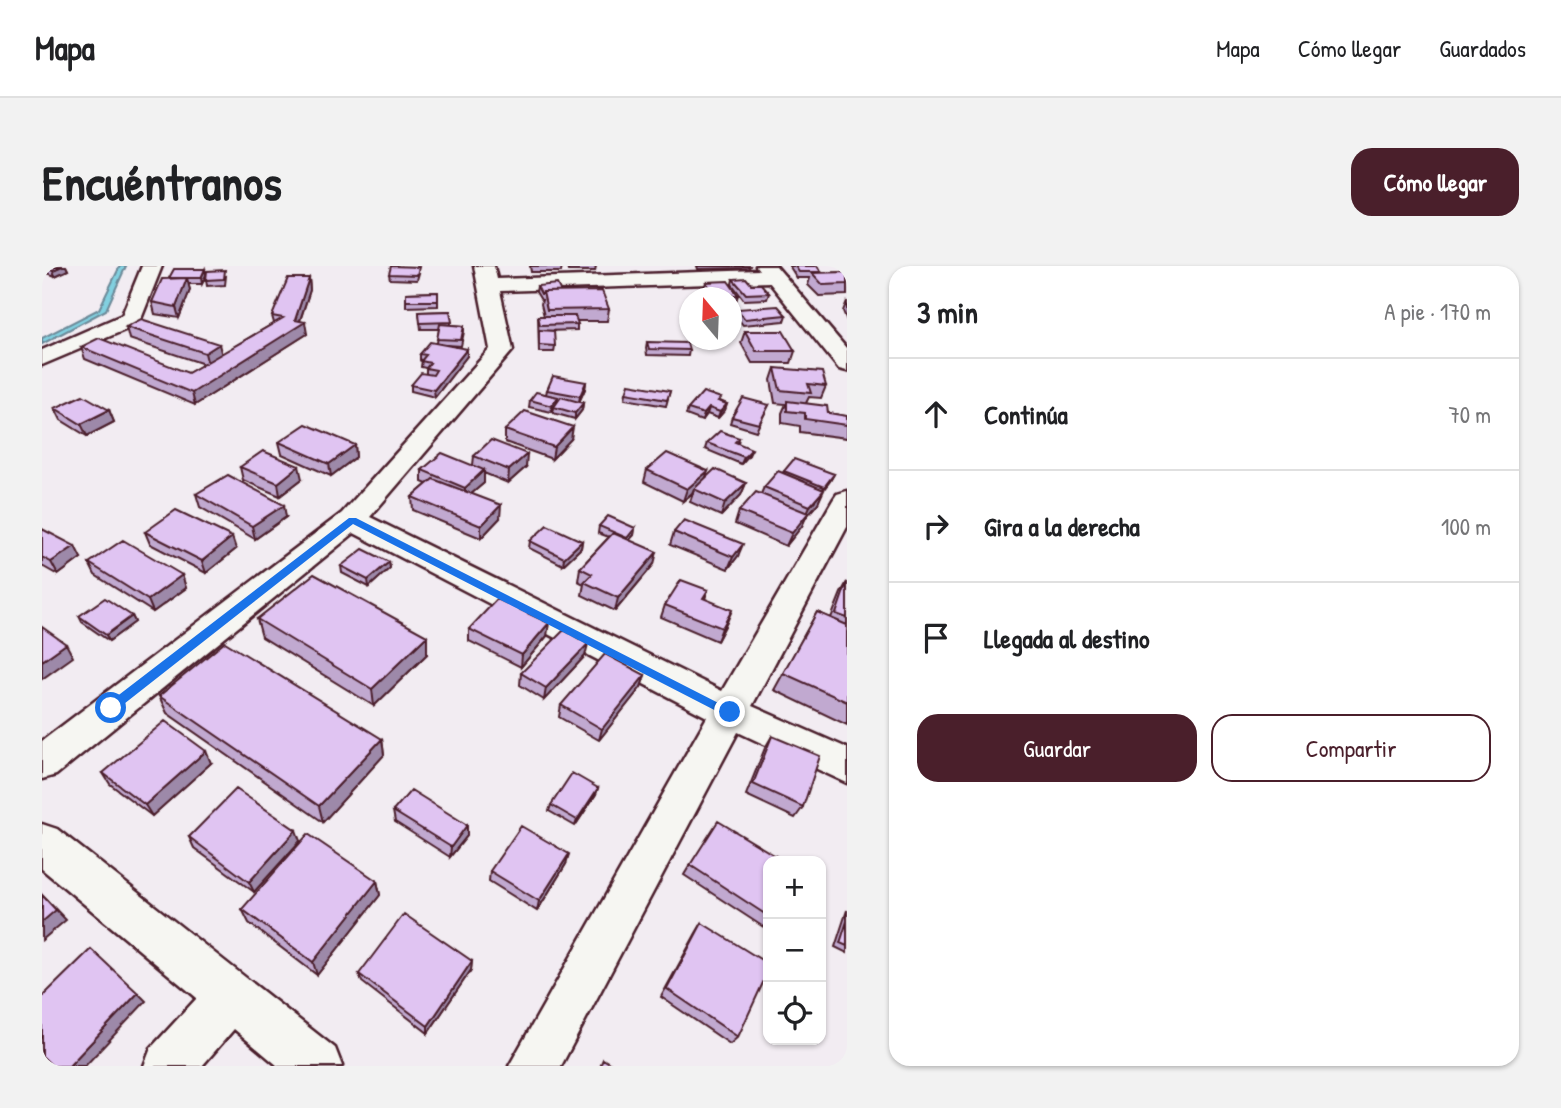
<!DOCTYPE html>
<html lang="es">
<head>
<meta charset="utf-8">
<style>
	:root { --surface:#fff; --page:#f2f2f2; --text:#202124; --muted:#757577; --line:#e0e0e0; --accent:#4a1f2b }
	body { margin:0; font-family:"Patrick Hand",sans-serif; background:var(--page); color:var(--text) }
	.controls { position:absolute; right:21px; bottom:21px; display:grid; overflow:hidden; border-radius:14px; box-shadow:0 2px 5px #0004 }
	.controls button { width:63px; height:63px; display:grid; place-items:center; padding:0; border:0; border-bottom:2px solid var(--line); background:var(--surface); color:var(--text); font:35px sans-serif }
	.compass { position:absolute; left:637px; top:21px; width:63px; height:63px; border-radius:50%; background:var(--surface); box-shadow:0 2px 5px #0004; rotate:341deg }
	.stop { position:absolute; width:21px; height:21px; margin:-16px; border:5px solid #1a73e8; border-radius:50%; background:#fff }
	.stop.end { background:#1a73e8; border-color:#fff; box-shadow:0 2px 7px #0008 }
	.list { margin:0; padding:0; list-style:none }
	h2 { display:flex; justify-content:space-between; align-items:center; height:91px; margin:0; padding:0 28px; font-size:30px }
	h2 small { font-size:23px; font-weight:400; color:var(--muted) }
	.list li { display:grid; grid-template-columns:46px 1fr auto; gap:21px; align-items:center; box-sizing:border-box; height:112px; padding:0 28px; border-top:2px solid var(--line) }
	.list b { display:block; font-size:26px; white-space:nowrap }
	.list em { font-size:23px; font-style:normal; color:var(--muted) }
	.actions { display:flex; gap:14px; padding:21px 28px }
	.actions a { flex:1; padding:16px 0; border:2px solid var(--accent); border-radius:21px; text-align:center; font-size:24px; color:var(--accent) }
	.actions .main { background:var(--accent); color:#fff }
	.icon { flex:none; width:38px; height:38px; fill:none; stroke:currentColor; stroke-width:2; stroke-linecap:round; stroke-linejoin:round }
	.map { position:relative; flex:none; width:805px; height:800px; overflow:hidden; border-radius:21px }
	header { display:flex; align-items:center; gap:42px; box-sizing:border-box; height:98px; padding:0 35px; background:var(--surface); border-bottom:2px solid var(--line) }
	header strong { font-size:33px }
	nav { display:flex; gap:38px; margin-inline-start:auto; font-size:24px }
	.intro { display:flex; align-items:center; justify-content:space-between; box-sizing:border-box; height:168px; padding:0 42px }
	h1 { margin:0; font-size:49px }
	.button { padding:18px 32px; border-radius:21px; background:var(--accent); color:#fff; font-size:24px; font-weight:700 }
	main { display:flex; gap:42px; padding:0 42px }
	aside { flex:1; background:var(--surface); border-radius:21px; box-shadow:0 2px 5px #0004 }
	.map>svg:first-child { display:block }
</style>
</head>
<body>
<header>
<strong>Mapa</strong>
<nav><a>Mapa</a><a>Cómo llegar</a><a>Guardados</a></nav>
</header>
<div class="intro"><h1>Encuéntranos</h1><a class="button">Cómo llegar</a></div>
<main>
<div class="map">
<svg width="805" height="800" viewBox="0 0 805 800">
	<rect width="100%" height="100%" fill="#f2ecf2"/>
	<filter id="ink" filterUnits="userSpaceOnUse"><feTurbulence type="fractalNoise" baseFrequency=".0143" numOctaves="2"/><feDisplacementMap in="SourceGraphic" scale="14" xChannelSelector="R" yChannelSelector="G"/><feConvolveMatrix kernelMatrix="1 2 1 2 8 2 1 2 1" color-interpolation-filters="sRGB"/></filter>
	<g filter="url(#ink)">
		<path fill="#82d0e0" stroke="#6c8998" stroke-width="2" d="M78,0H84L64,44L0,78V72L57,43Z"/>
		<g fill="none" stroke-linecap="round" stroke-linejoin="round">
			<defs>
				<path id="minor" d="M100,0H120L97,58L0,99V84L80,49Z
					M432,0H452L455,13L717,4L714,0H734L805,83V105L797,103L727,16L458,25L471,84L328,251L680,425L791,234L795,228L805,225V261L710,440L805,482V517L696,466L519,800H467L665,451L312,267L14,509L0,513V475L300,247L448,83Z
					M0,558L15,563L293,782L300,800H236L192,763L160,800H102L109,782L155,732L0,603Z"/>
			</defs>
			<use href="#minor" stroke="#4a1f2b" stroke-width="5"/>
			<use href="#minor" fill="#f6f6f2" fill-rule="evenodd"/>
		</g>
		<path fill="#c1a9d0" stroke="#4a1f2b" stroke-width="2" d="M0,0H24L26,4L13,10L0,5Z
			M488,0H520L519,6H489Z
			M525,0H554L553,5H526Z
			M655,0H708L707,2L656,3Z
			M748,0H775L779,6V7L805,6V29L777,30L766,19L768,12H755L748,1Z
			M377,7L375,14L348,13L347,8Z
			M164,9L160,18H146L148,24L137,52L113,48L110,36L127,13Z
			M184,10L183,19L165,20L164,14Z
			M267,12L268,24L258,55L265,68L153,139L43,93L39,81L146,107L162,98L87,73L84,61L180,88L232,57L230,50Z
			M691,13L709,18L727,27L725,33L702,34L690,18Z
			M664,16L696,29L694,35H690V32H669L662,22Z
			M495,20L519,26L567,43L565,55H535V64L504,65L513,80L512,86H497L496,50H502L499,38L500,34H499L494,26Z
			M396,26V40L364,41V27Z
			M805,35V55L801,45Z
			M695,43L744,49L742,55L701,59L693,49Z
			M408,45L409,59L422,60V66L419,80L405,79L425,90L393,131L369,125V119L384,108V102L379,101L380,94H378V88L395,77L397,63H379L377,46Z
			M703,65L753,85L749,97H710L699,77Z
			M605,76L647,84L646,90L605,89L604,82Z
			M733,102L784,120L779,132L767,131L764,137L786,147L805,150V172L758,166V160L740,157V147L744,138L733,137L729,114Z
			M544,116L543,123L537,136L541,137L540,144L533,153L511,147L512,142L509,146L487,141L488,134L504,128L505,124Z
			M628,125L624,140L583,133L584,127Z
			M678,135L685,138L683,144L676,152L665,148L660,155L644,149L646,143Z
			M727,139L714,165L688,157L690,151Z
			M13,142L67,144L72,156L45,170L19,154Z
			M463,164L529,173L510,193L463,176Z
			M697,172L696,177L707,189L699,198L663,183L665,177Z
			M237,176L313,179L314,191L289,210L240,188Z
			M432,190L484,201L466,217L442,207V217L429,228L458,252L439,272L371,244L370,231L385,218L380,216V204L431,199Z
			M198,201L260,213L238,230L201,214Z
			M605,204L666,205L663,212L704,217L699,229L679,250L648,236L651,227L641,235L602,216Z
			M742,205L792,208L788,215L781,224L776,237L764,251L760,260L744,280L693,258L697,245L719,228L722,221L741,207Z
			M154,228L244,251L213,273L158,241Z
			M557,260L593,262L592,269L587,274L612,298L573,345L540,329L542,318L536,315L538,302L567,271L556,267Z
			M0,263L39,292L16,309L0,300Z
			M103,266L194,283L164,307L108,278Z
			M632,266L696,290L686,303L628,279Z
			M488,275H540L539,282L521,299L487,282Z
			M347,296L348,302L327,321L300,307L299,300Z
			M47,297L140,309L144,322L111,346L53,309Z
			M805,316V459L732,424L775,346L789,352L799,327Z
			M666,324L663,333L685,356L675,375L619,351L623,339Z
			M37,350H90L93,356L67,375L40,356Z
			M215,353L385,388L332,440L220,371Z
			M427,363L505,370L479,401L427,375Z
			M543,390L502,434L478,419L479,407Z
			M603,409L599,421L557,474L517,451L519,439Z
			M117,430L340,473L342,489L281,556L125,447Z
			M730,470L761,541L753,552L704,529L723,482Z
			M169,497L110,550L68,518L61,507Z
			M556,522L554,528L533,560L507,545L509,539Z
			M351,545L425,559V570L408,591L353,556Z
			M147,571L258,575L212,626L152,582Z
			M726,595V664L642,609L648,599Z
			M524,598L495,645L447,615L448,605Z
			M335,615L338,629L275,709L207,657L200,643Z
			M805,644V687L793,681Z
			M660,657L696,771L688,778L619,731L654,667Z
			M430,695L429,704L386,767L320,716L317,708Z"/>
		<path fill="#9d89a9" stroke="#4a1f2b" stroke-width="2" d="M20,0H24L26,4L13,10L11,4Z
			M163,3L164,9L160,18L159,12Z
			M145,12L148,24L137,52L134,41Z
			M267,12L268,24L256,60L263,56L265,68L153,139L150,127L253,54Z
			M177,78L180,90L166,99L163,87Z
			M425,83V90L393,131L392,124Z
			M544,116L543,123L537,136L538,130Z
			M516,131L515,138L512,141L509,146L510,140Z
			M541,137L540,144L533,153V147Z
			M685,138L683,144L676,152L678,146Z
			M667,142L665,148L660,155L662,148Z
			M67,144L72,156L45,170L39,158Z
			M531,161L529,173L510,193L512,181Z
			M313,179L314,191L289,210L287,198Z
			M710,183L707,189L699,198L702,191Z
			M485,188L484,201L466,217L467,204Z
			M257,200L260,213L238,230L236,217Z
			M442,204V217L422,234L423,222Z
			M666,205L662,217L652,223L650,227L641,235L645,223Z
			M792,208L788,215L779,227L782,221Z
			M704,217L699,229L679,250L683,237Z
			M782,224L776,237L764,251L760,260L744,280L750,267L764,249L768,240Z
			M242,239L244,251L213,273L210,260Z
			M459,239L458,252L439,272V260Z
			M593,262L592,269L583,279L585,272Z
			M190,271L194,283L164,307L160,295Z
			M540,275L539,282L521,299L522,292Z
			M701,278L696,290L686,303L691,291Z
			M33,280L39,292L16,309L9,296Z
			M615,286L612,298L573,345L576,332Z
			M347,296L348,302L327,321L326,314Z
			M140,309L144,322L111,346L106,334Z
			M690,344L685,356L675,375L680,362Z
			M90,350L93,356L67,375L64,369Z
			M507,357L505,370L479,401L480,389Z
			M385,370V388L332,440L330,423Z
			M24,378L31,391L0,413V395Z
			M546,378L543,390L502,434L504,422Z
			M603,409L599,421L557,474L560,463Z
			M340,473L342,489L281,556L277,540Z
			M164,485L169,497L110,550L103,539Z
			M556,522L554,528L533,560L535,554Z
			M425,559V570L408,591L409,581Z
			M254,564L258,575L212,626L207,616Z
			M527,588L524,598L495,645L497,635Z
			M335,615L338,629L275,709L271,696Z
			M0,629L24,654L0,674Z
			M430,695L429,704L386,767V760Z
			M96,727L104,735L43,800H27Z"/>
		<path fill="#e0c4f2" stroke="#4a1f2b" stroke-width="2" d="M0,0H20L11,4Z
			M349,0L377,1L375,9L347,8Z
			M753,0H775L779,6H757Z
			M132,3H163L159,12H127Z
			M183,4L182,13L164,14L165,5Z
			M805,6V18L781,19L770,7Z
			M145,12L134,41L110,36L120,13Z
			M246,12H267L253,54L263,56L150,127L39,81L57,72L146,107L241,52L230,50Z
			M704,12L709,18H719L727,27L704,28L691,13Z
			M686,15L696,29L673,30L664,16Z
			M515,18L519,26H501V28H499L495,20Z
			M560,25L567,43L505,44L501,26Z
			M396,26V35H364V27Z
			M736,40L744,49L703,53L695,43Z
			M408,45L410,56L378,57L377,46Z
			M496,50H533L536,58L498,59Z
			M99,53L177,78L163,87L84,61Z
			M398,58L422,60L419,74L395,73Z
			M497,64L512,65L513,80L497,79Z
			M703,65H741L753,85H714Z
			M388,76L425,83L392,124L369,119L379,107L391,109L394,104L384,102L388,97L379,95L384,89L378,88Z
			M605,76L645,77L647,84L607,83Z
			M733,102L780,106L784,120L766,118L769,127L738,124Z
			M511,110L544,116L538,130L505,124Z
			M587,118L628,125L625,134L584,127Z
			M494,126L516,131L510,140L488,134Z
			M661,126L679,132L676,135L685,138L678,146L667,142L662,148L646,143Z
			M41,129L67,144L39,158L13,142Z
			M519,131L541,137L533,147L512,141Z
			M701,132L727,139L717,158L690,151Z
			M745,135L785,140L786,147L805,150V159L763,153V147L745,145Z
			M483,145L531,161L512,181L463,164Z
			M264,158L313,179L287,198L237,176Z
			M678,165L697,172L693,176L710,183L702,191L665,177Z
			M449,174L485,188L467,204L432,190Z
			M221,185L257,200L236,217L198,201Z
			M400,187L442,204L423,222L380,204Z
			M625,187L666,205L645,223L605,204Z
			M752,193L792,208L782,221L742,205Z
			M673,203L704,217L683,237L652,223Z
			M736,205L782,224L768,240L722,221Z
			M186,209L242,239L210,260L154,228Z
			M391,213L459,239L439,260L370,231Z
			M714,226L766,247L750,267L697,245Z
			M134,244L190,271L160,295L103,266Z
			M566,250L593,262L585,272L557,260Z
			M642,254L701,278L691,291L632,266Z
			M505,259L540,275L522,292L488,275Z
			M0,263L33,280L9,296L0,291Z
			M571,267L615,286L576,332L542,316L550,308L538,302Z
			M81,274L140,309L106,334L47,297Z
			M321,283L347,296L326,314L299,300Z
			M272,308L385,370L330,423L215,353Z
			M639,314L666,324L661,332L690,344L680,362L623,339Z
			M805,316V352L794,348Z
			M63,332L90,350L64,369L37,350Z
			M455,333L507,357L480,389L427,363Z
			M775,346L805,359V436L741,407Z
			M0,361L24,378L0,395Z
			M522,364L546,378L504,422L479,407Z
			M183,376L340,473L277,540L117,430Z
			M563,388L603,409L560,463L519,439Z
			M123,455L164,485L103,539L61,507Z
			M730,470L778,490L761,541L711,518Z
			M530,507L556,522L535,554L509,539Z
			M194,523L254,564L207,616L147,571Z
			M369,524L425,559L409,581L351,545Z
			M676,555L742,595H726V650L648,599Z
			M479,560L527,588L497,635L448,605Z
			M266,568L335,615L271,696L200,643Z
			M0,629L14,644L0,656Z
			M362,648L430,695L386,760L317,708Z
			M805,655V680L798,677Z
			M660,657L726,698V706L696,771L625,723Z
			M49,683L96,727L27,800H10L0,790V731Z
			M561,793L572,800H558Z"/>
	</g>
	<path fill="#1a73e8" d="M307,252H314L694,446L688,451L684,450L311,258L73,445H65V438Z"/>
</svg>
<div class="controls">
<button>+</button>
<button>−</button>
<button><svg class="icon" aria-label="locate" viewBox="0 0 24 24"><circle cx="12" cy="12" r="6"/><path d="M12 2v4M12 18v4M2 12h4M18 12h4"/></svg></button>
</div>
<svg class="compass" viewBox="-18 -18 36 36"><path d="M0-13l5 13h-10z" fill="#e53935"/><path d="M0 13l5-13h-10z" fill="#757577"/></svg>
<div class="stop" style="left:69px;top:442px"></div>
<div class="stop end" style="left:688px;top:446px"></div>
</div>
<aside>
<h2>3 min<small>A pie · 170 m</small></h2>
<ul class="list">
<li><svg class="icon" aria-label="ahead" viewBox="0 0 24 24"><path d="M12 20V5M6 11l6-6 6 6"/></svg><div><b>Continúa</b></div><em>70 m</em></li>
<li><svg class="icon" aria-label="right" viewBox="0 0 24 24"><path d="M7 20v-9h11M14 6l5 5-5 5"/></svg><div><b>Gira a la derecha</b></div><em>100 m</em></li>
<li><svg class="icon" aria-label="arrive" viewBox="0 0 24 24"><path d="M6 21V4h12l-3 4 3 4H6"/></svg><div><b>Llegada al destino</b></div></li>
</ul>
<div class="actions"><a class="main">Guardar</a><a>Compartir</a></div>
</aside>
</main>
</body>
</html>
